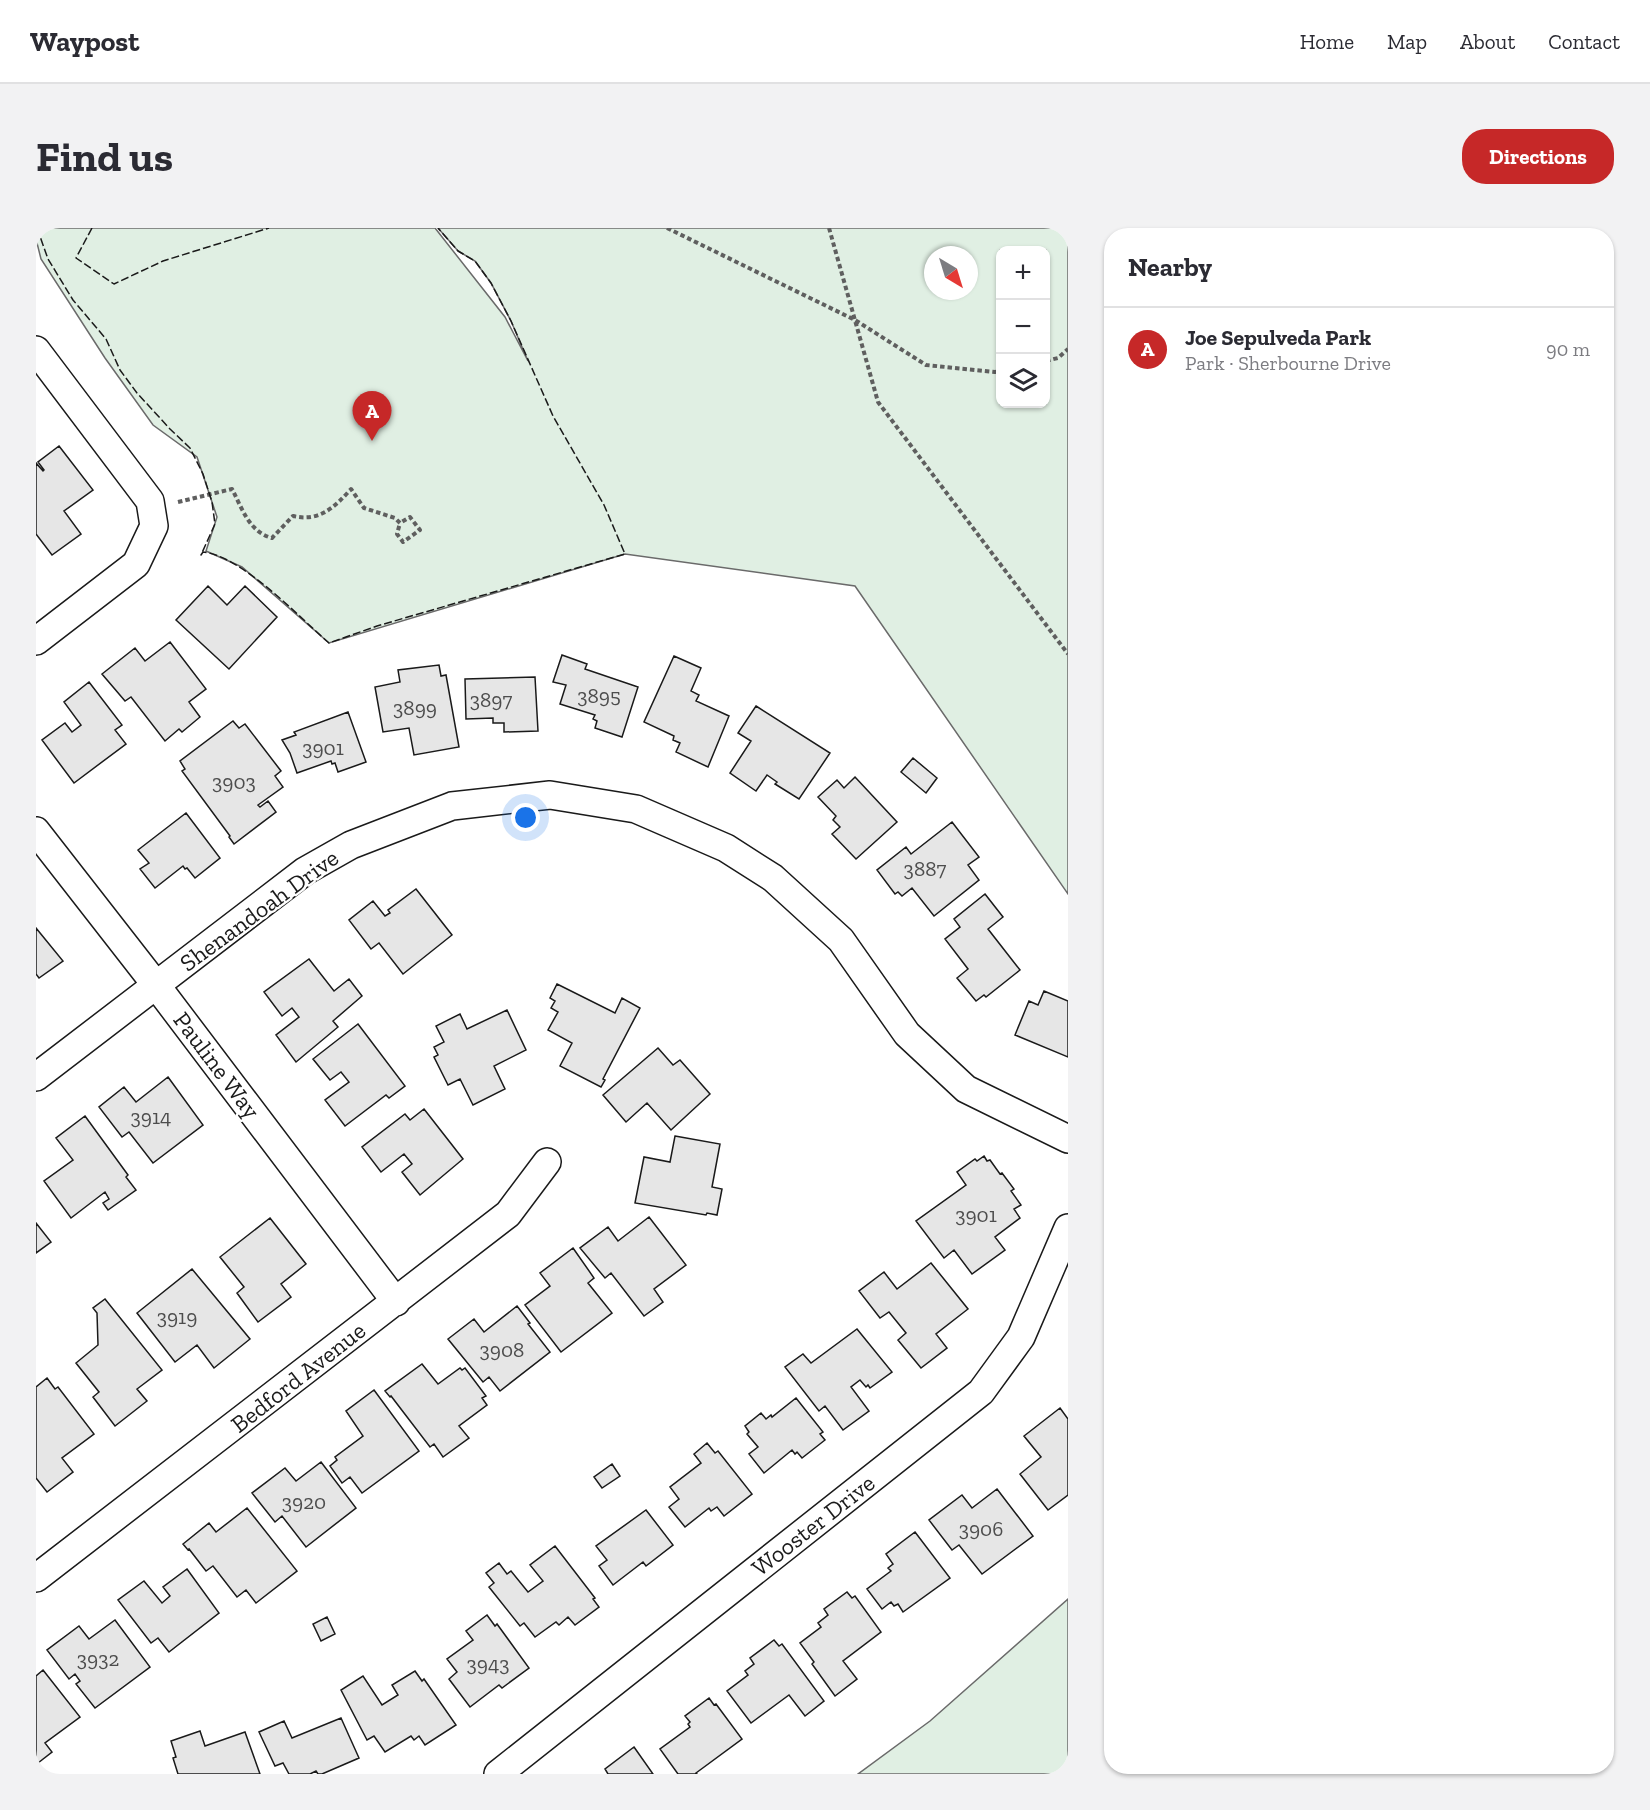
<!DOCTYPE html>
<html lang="en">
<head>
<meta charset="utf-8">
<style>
	:root { --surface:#fff; --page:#f2f2f3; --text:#2b2b33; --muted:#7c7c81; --line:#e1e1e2; --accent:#c62828 }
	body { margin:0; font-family:"Zilla Slab",serif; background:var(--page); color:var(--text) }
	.controls { position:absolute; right:18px; top:18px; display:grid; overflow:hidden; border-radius:12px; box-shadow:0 2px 4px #0004 }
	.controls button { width:54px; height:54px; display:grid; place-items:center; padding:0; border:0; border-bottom:2px solid var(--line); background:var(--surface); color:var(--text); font:30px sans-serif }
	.compass { position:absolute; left:888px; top:18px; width:54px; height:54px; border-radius:50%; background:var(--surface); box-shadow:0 2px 4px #0004; rotate:142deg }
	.you { position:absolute; left:490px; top:590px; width:21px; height:21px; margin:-15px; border:4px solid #fff; border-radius:50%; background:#1a73e8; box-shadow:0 0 0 9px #1a73e833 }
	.badge { display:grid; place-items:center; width:39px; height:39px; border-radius:50%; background:var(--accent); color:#fff; font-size:20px; font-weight:700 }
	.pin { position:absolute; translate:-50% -50px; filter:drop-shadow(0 2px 3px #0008) }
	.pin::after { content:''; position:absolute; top:32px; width:21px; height:18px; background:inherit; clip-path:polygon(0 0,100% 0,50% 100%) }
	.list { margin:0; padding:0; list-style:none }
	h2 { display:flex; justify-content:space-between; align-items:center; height:78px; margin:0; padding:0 24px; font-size:26px }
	h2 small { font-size:20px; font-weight:400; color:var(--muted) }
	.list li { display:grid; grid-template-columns:39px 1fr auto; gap:18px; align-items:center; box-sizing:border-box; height:84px; padding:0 24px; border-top:2px solid var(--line) }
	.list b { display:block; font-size:22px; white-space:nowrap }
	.list p { margin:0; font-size:20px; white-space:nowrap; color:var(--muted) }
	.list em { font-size:20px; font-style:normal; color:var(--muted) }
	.icon { flex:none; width:33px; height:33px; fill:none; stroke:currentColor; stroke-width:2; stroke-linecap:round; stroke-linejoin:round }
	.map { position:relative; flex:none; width:1032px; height:1546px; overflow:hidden; border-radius:24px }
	header { display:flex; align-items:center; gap:36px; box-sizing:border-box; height:84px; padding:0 30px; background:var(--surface); border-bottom:2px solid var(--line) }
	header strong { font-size:28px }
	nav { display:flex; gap:33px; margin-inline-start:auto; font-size:21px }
	.intro { display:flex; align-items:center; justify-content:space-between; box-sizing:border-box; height:144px; padding:0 36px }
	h1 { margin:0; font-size:42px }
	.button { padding:15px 27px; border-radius:24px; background:var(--accent); color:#fff; font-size:21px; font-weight:700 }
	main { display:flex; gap:36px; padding:0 36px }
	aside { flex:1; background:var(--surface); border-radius:24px; box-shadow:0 2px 4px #0004 }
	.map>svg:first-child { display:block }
</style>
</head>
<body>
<header>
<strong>Waypost</strong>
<nav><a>Home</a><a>Map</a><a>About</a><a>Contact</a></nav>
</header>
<div class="intro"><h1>Find us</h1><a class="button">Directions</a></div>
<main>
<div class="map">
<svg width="1032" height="1546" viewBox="0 0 1032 1546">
	<rect width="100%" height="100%" fill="#fff"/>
	<path fill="#e0efe3" stroke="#6a6a6a" stroke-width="1.5" fill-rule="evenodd" d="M0,0H399L469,89L492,133L475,93L455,55L439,33L422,23L402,0H1032V666L819,358L589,326L293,415L206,339L170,323L181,289L161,229L117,197L69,130L5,31L0,11ZM1010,22V176H964V22ZM897,27H933V63H897Z
		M1032,1371V1546H822L894,1493Z"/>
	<path fill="#e6e6e6" stroke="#1a1a1a" stroke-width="1.5" d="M23,218L57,262L28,283L45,306L16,327L0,306V235L7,243L8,242L2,234Z
		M172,358L191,377L209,358L241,389L193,441L140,392Z
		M134,414L170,461L153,474L164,489L146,504L143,501L129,513L95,469L89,473L66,446L99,420L109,433Z
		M526,427L551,436L549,441L602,459L586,509L559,500L561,493L557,491L559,487L524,476L530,457L517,454Z
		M638,428L665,440L655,463L663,467L660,473L693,488L672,539L640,524L644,515L637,512L638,508L608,494Z
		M403,437L405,448L410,447L423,519L378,527L373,500L347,504L339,459L364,454L362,442Z
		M499,449L502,503L468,504V495H457V490L430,491L429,451Z
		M53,454L86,497L79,502L90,516L38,555L6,512L29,495L36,504L45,497L28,474Z
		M720,478L794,525L763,571L739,556L741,554L731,547L720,563L694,545L715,513L702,505Z
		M312,484L330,534L302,544L299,535L296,536L295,533L261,545L254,525L246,512L260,507L258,504Z
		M197,493L203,500L209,496L245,543L239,548L247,559L222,577L224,579L232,573L240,584L198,616L193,609L194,608L146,543L149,541L144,533Z
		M877,530L901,550L890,565L865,544Z
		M819,549L861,594L820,631L796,606L804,599L797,592L800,588L782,569L801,552L808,560Z
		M150,585L184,630L159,650L151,640L149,641L147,638L119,660L104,641L113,635L102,622Z
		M916,594L943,629L932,637L943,652L898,688L876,660L866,668L862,664L859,666L841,642L870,619L875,626Z
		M380,661L416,707L367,746L343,715L335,721L313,692L337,673L349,688L354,685L352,682Z
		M949,666L967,689L952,701L984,742L950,769L948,767L940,773L921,750L932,741L909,711L924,699L918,691Z
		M0,700L27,733L3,750L0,746Z
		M273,731L298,763L313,751L326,768L297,793L302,799L260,834L240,807L263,789L256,780L246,788L228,764Z
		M521,756L579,785L586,770L604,780L567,851L569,852L565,859L524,838L536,815L512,802L522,784L515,780L519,773L514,770Z
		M1008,763L1032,773V829L979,807L993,773L1002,777Z
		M471,782L490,822L458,838L469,861L437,877L424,851L412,857L398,829L402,827L398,819L408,814L400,798L424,786L431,801Z
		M322,796L369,858L353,870L350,867L309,898L289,872L313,854L305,844L294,852L277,831Z
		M622,820L637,837L644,832L674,866L635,902L611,875L590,894L567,867Z
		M132,849L167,897L117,935L93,904L86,909L63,879L88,859L100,874Z
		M388,881L427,931L384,967L366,944L376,936L368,926L345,944L326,919L369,886L374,892Z
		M49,888L92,947L90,949L100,962L72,982L67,975L73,971L69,964L35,990L8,953L37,932L20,910Z
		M639,908L684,916L676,959L686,961L681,987L671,985L670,987L599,975L608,929L634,934Z
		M948,928L951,933L954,932L964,946L966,945L978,961L975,963L985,977L978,981L984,990L959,1009L969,1022L936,1046L918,1022L908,1030L880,993L930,957L921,944L939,931L941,933Z
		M613,989L650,1037L618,1061L627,1074L608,1088L575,1045L569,1050L544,1020L572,999L582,1013Z
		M234,990L270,1036L245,1056L255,1069L222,1094L201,1065L208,1059L184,1029Z
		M0,995L15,1014L0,1025Z
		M537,1020L558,1050L552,1055L576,1085L525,1124L489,1077L514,1058L504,1045Z
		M895,1035L932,1081L900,1106L911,1120L885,1140L862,1112L870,1105L853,1084L844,1090L823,1063L848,1044L861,1061Z
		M156,1041L214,1111L178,1140L161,1117L139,1134L101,1085Z
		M69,1071L126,1142L101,1161L111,1173L79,1198L57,1169L63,1164L40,1135L62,1117L61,1085L57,1080Z
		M481,1078L494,1095L492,1096L514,1124L464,1163L453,1149L447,1154L412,1111L438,1091L448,1104Z
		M821,1101L856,1144L834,1160L832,1157L830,1159L824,1152L815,1159L833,1183L807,1202L789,1178L783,1183L749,1139L767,1126L775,1135Z
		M386,1136L402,1156L424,1140L426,1142L429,1140L450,1168L446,1170L451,1177L423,1198L433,1210L407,1229L398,1216L394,1219L355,1168L354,1169L349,1163Z
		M11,1150L19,1161L22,1159L58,1206L26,1230L37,1244L11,1264L0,1250V1159Z
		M338,1162L383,1223L326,1265L314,1249L306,1255L294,1238L301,1232L299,1229L327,1208L310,1183Z
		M760,1170L787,1204L784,1206L789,1212L766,1230L761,1224L759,1226L756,1222L728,1245L713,1226L722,1219L711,1206L713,1204L709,1198L725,1185L730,1191L735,1187L736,1189Z
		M1024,1180L1032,1191V1267L1012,1282L984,1246L1005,1229L988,1208Z
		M671,1215L679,1225L682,1223L716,1266L688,1288L681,1279L675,1283L673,1280L649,1299L633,1279L643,1271L634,1259L665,1235L658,1226Z
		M285,1234L320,1280L270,1319L246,1288L239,1294L216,1265L249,1240L260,1253Z
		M576,1236L584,1248L566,1260L558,1249Z
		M961,1261L997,1308L946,1346L923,1317L916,1322L893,1292L926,1267L936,1280Z
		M211,1280L261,1343L220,1375L210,1362L201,1369L177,1338L170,1343L153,1321L152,1322L147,1316L173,1295L180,1304Z
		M610,1282L637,1317L610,1338L607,1334L577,1357L563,1338L571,1332L560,1318Z
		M879,1304L914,1350L867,1384L862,1376L858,1378L855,1374L846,1381L831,1361L855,1343L852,1340L857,1336L850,1326Z
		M519,1318L559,1370L557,1371L563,1379L539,1397L532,1389L523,1397L520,1394L499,1409L488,1395L484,1398L453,1359L458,1355L450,1345L463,1335L471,1346L475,1343L492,1364L507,1353L494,1337Z
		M151,1341L183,1385L133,1424L122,1410L115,1415L82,1372L108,1353L126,1375L134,1368L127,1359Z
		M811,1364L816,1370L819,1368L845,1404L807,1433L821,1451L799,1468L776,1436L778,1434L764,1415L785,1399L782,1395L792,1387L788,1381Z
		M451,1387L459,1398L461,1396L493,1440L466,1460L463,1457L434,1479L413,1451L421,1444L411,1431L437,1412L430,1403Z
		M291,1389L299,1406L285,1413L277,1396Z
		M79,1392L114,1439L59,1480L40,1456L44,1453L39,1446L33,1451L11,1422L43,1398L53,1411Z
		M738,1412L743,1418L746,1416L788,1473L769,1488L753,1467L715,1495L691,1463L712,1447L709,1443L718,1436L714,1430Z
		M7,1442L44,1489L9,1515L16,1524L2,1535L0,1532V1448Z
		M379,1443L386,1453L388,1451L420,1497L389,1517L383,1508L378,1512L375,1508L349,1524L338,1508L331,1512L305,1462L327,1448L346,1477L362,1467L356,1457Z
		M673,1470L678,1477L680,1476L706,1511L660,1545L661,1546H642L624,1521L654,1499L652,1496L654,1494L649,1488Z
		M305,1490L323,1530L286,1546H282L280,1543L274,1546H253L247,1535L239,1538L223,1504L248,1493L256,1510Z
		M164,1503L169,1518L209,1504L224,1546H142L137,1530L140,1529L135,1513Z
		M598,1519L617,1546H572L569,1541Z"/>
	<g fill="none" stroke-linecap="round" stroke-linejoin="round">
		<defs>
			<path id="street" d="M0,122L114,273L118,298L100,336L0,413
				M0,603L120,757L360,1074
				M0,849L269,643L315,617L416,578L514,567L600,581L690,620L737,650L805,712L871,806L930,861L1032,911
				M0,1350L472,986L511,934
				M462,1546L945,1164L985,1109L1032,1000"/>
		</defs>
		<use href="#street" stroke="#1a1a1a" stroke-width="30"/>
		<path stroke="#5f5f5f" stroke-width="4" stroke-dasharray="4.5 3" stroke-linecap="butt" d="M631,0L819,92L890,137L959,144L964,143
			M793,0L842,174L1032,426
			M1010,133L1022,130L1032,121
			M142,274L196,261C206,280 213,304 236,310L257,288C283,294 298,280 315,261L328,280L359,290L364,295L361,306L367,314L384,302L374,289L364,295"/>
		<use href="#street" stroke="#fff" stroke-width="27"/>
		<path stroke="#1a1a1a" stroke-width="1.5" stroke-dasharray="8 3" stroke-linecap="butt" d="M1,0L12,31L37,72L70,111L84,142L101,165L134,201L154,220L167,246L176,274L179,296L165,327L167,324C206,328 263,389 293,415L341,398L589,326L568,277L517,188L475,93L455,55L439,33L422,23L402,0
			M56,0L40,30L78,56L127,33L233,0"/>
	</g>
	<g text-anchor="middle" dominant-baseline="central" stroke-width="4.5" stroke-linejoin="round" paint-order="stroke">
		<g font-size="21" fill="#4d4d4d">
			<text x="563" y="467">3895</text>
			<text x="455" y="471">3897</text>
			<text x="379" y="479">3899</text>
			<text x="287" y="519">3901</text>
			<text x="198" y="553">3903</text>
			<text x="889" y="640">3887</text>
			<text x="115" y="888">3914</text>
			<text x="940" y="986">3901</text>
			<text x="141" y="1088">3919</text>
			<text x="466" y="1121">3908</text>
			<text x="268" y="1273">3920</text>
			<text x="945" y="1300">3906</text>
			<text x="62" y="1430">3932</text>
			<text x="452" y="1435">3943</text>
		</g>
		<g font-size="24" fill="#1a1a1a" stroke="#fff">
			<text transform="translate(223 682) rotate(-36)">Shenandoah Drive</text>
			<text transform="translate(181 837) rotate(53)">Pauline Way</text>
			<text transform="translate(262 1149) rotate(-38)">Bedford Avenue</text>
			<text transform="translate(777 1297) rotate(-38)">Wooster Drive</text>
		</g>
	</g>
</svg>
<div class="controls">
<button>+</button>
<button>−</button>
<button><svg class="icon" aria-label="layers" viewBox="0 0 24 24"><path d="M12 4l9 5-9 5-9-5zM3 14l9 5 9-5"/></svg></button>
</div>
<svg class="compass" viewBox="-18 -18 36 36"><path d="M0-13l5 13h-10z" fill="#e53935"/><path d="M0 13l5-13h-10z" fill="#7c7c81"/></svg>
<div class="you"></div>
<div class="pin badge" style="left:336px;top:213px">A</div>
</div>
<aside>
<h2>Nearby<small></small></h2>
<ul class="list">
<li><span class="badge">A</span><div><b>Joe Sepulveda Park</b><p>Park · Sherbourne Drive</p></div><em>90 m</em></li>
</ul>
</aside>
</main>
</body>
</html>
